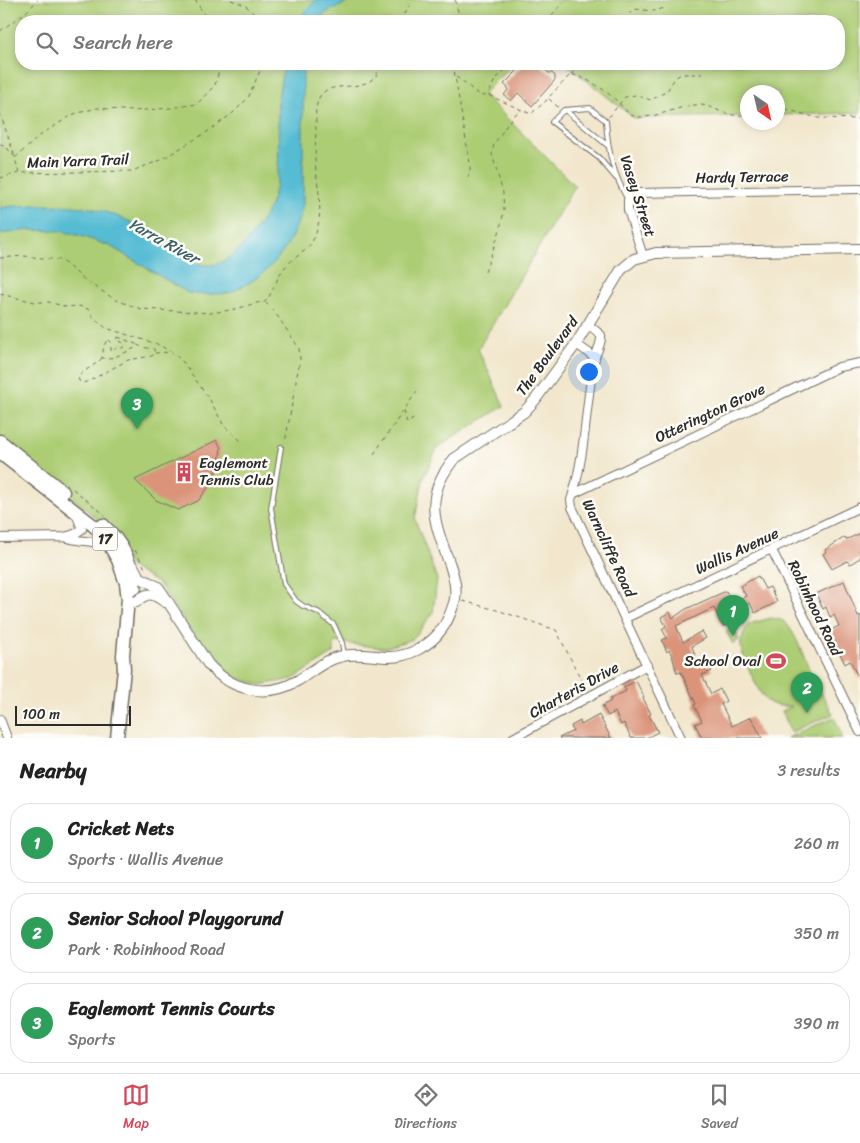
<!DOCTYPE html>
<html lang="en">
<head>
<meta charset="utf-8">
<style>
	:root { --surface:#fff; --page:#f2f2f2; --text:#222; --muted:#767676; --line:#e0e0e0; --accent:#d1495b }
	body { margin:0; font-family:Sriracha,sans-serif; background:var(--page); color:var(--text) }
	.compass { position:absolute; left:740px; top:85px; width:45px; height:45px; border-radius:50%; background:var(--surface); box-shadow:0 2px 8px #0003; rotate:146deg }
	.scale { position:absolute; left:15px; bottom:12px; width:116px; box-sizing:border-box; padding-left:5px; border:2px solid #2b2b2b; border-top:0; font-size:14px; line-height:18px; white-space:nowrap; color:#2b2b2b; -webkit-text-stroke:4px #fdfcf7; paint-order:stroke }
	.you { position:absolute; left:588px; top:371px; width:18px; height:18px; margin:-12px; border:4px solid #fff; border-radius:50%; background:#1a73e8; box-shadow:0 0 0 8px #1a73e833 }
	.badge { display:grid; place-items:center; width:32px; height:32px; border-radius:50%; background:var(--accent); color:#fff; font-size:16px; font-weight:700 }
	.pin { position:absolute; translate:-50% -41px; filter:drop-shadow(0 1px 2px #0008) }
	.pin::after { content:''; position:absolute; top:26px; width:18px; height:15px; background:inherit; clip-path:polygon(0 0,100% 0,50% 100%) }
	.list { margin:0; padding:0; list-style:none }
	h2 { display:flex; justify-content:space-between; align-items:center; height:65px; margin:0; padding:0 20px; font-size:21px }
	h2 small { font-size:16px; font-weight:400; color:var(--muted) }
	.list li { display:grid; grid-template-columns:32px 1fr auto; gap:15px; align-items:center; box-sizing:border-box; height:80px; margin:0 10px 10px; padding:0 10px; border:1px solid var(--line); border-radius:20px }
	.list b { display:block; font-size:19px; white-space:nowrap }
	.list p { margin:0; font-size:16px; white-space:nowrap; color:var(--muted) }
	.list em { font-size:16px; font-style:normal; color:var(--muted) }
	.icon { flex:none; width:28px; height:28px; fill:none; stroke:currentColor; stroke-width:2; stroke-linecap:round; stroke-linejoin:round }
	.map { position:relative; flex:none; width:860px; height:738px; overflow:hidden }
	.search { position:absolute; background:var(--surface); box-shadow:0 2px 8px #0003; left:15px; right:15px; top:15px; height:55px; display:flex; align-items:center; gap:12px; box-sizing:border-box; padding:0 18px; border-radius:20px; color:var(--muted); font-size:19px }
	.sheet { height:335px; background:var(--surface) }
	nav { display:flex; justify-content:space-around; align-items:center; box-sizing:border-box; height:70px; border-top:1px solid var(--line); background:var(--surface); font-size:14px; color:var(--muted) }
	nav a { display:grid; justify-items:center; gap:2px }
	nav .on { color:var(--accent) }
	.map>svg:first-child { display:block }
</style>
</head>
<body>
<div class="map">
<svg width="860" height="738" viewBox="0 0 860 738">
	<rect width="100%" height="100%" fill="#fdfcf7"/>
	<filter id="ink" filterUnits="userSpaceOnUse"><feTurbulence type="fractalNoise" baseFrequency=".02" numOctaves="2"/><feDisplacementMap in="SourceGraphic" scale="10" xChannelSelector="R" yChannelSelector="G"/><feConvolveMatrix kernelMatrix="1 2 1 2 8 2 1 2 1" color-interpolation-filters="sRGB"/></filter>
	<filter id="wash" filterUnits="userSpaceOnUse"><feTurbulence type="fractalNoise" baseFrequency=".0096" numOctaves="4" result="noise"/><feDisplacementMap in="SourceGraphic" scale="20" xChannelSelector="R" yChannelSelector="G"/><feGaussianBlur stdDeviation="1.12" result="paint"/><feColorMatrix in="noise" values="0 0 0 0 0 0 0 0 0 0 0 0 0 0 0 0 0 1.4 0 .05"/><feComposite in="paint" operator="in"/></filter>
	<g filter="url(#wash)">
		<rect width="100%" height="100%" fill="#f2e7cd"/>
		<path fill="#adcd74" stroke="#6c7c50" d="M0,0H860V113L778,115V92H748L747,116L634,118L566,64H839V21H21V64H513L483,94L575,186L478,349L504,406L437,448L423,479L415,519L437,579L433,613L413,639L384,648L334,642V653L293,679L260,685L219,672L159,584L131,567L105,525L0,439Z
			M771,618C774,619 779,619 783,621C794,627 809,669 813,682L802,701L821,692L833,714L791,732L782,711L792,706C783,707 773,706 766,700C759,694 741,654 741,646C740,638 745,630 749,624Z
			M733,628L739,640L733,644L726,632Z
			M834,717L843,738H787Z"/>
		<path fill="#55bcd3" stroke="#40747f" d="M316,0H353L325,13L319,21H299L304,12Z
			M284,64H303V204C295,240 275,271 241,287C236,290 232,293 227,293C214,295 201,295 188,293L110,246L81,236L61,231L30,230L0,234V208C20,204 74,204 95,209C110,212 144,227 158,236C174,246 185,263 205,265C231,269 262,225 271,203C283,171 277,135 278,101C279,89 282,76 284,64Z"/>
		<g id="blocks">
			<path fill="#db947a" d="M524,64H538L549,73H552L555,76V80L532,106L518,93L511,101L504,95L509,89L504,84Z
				M217,440L221,448L219,463L210,485L198,501L178,510L156,500L135,480Z
				M860,533V558L850,564L847,561L832,569L823,554L826,552L825,550L845,537L846,539L850,538Z
				M758,576L765,589L770,587L777,602L755,613L750,603L735,611L739,618L723,626L714,608L676,626L683,642L702,631L706,638L692,646L698,667L708,663L712,671L702,675L711,694L720,689L726,701L721,704L732,726L751,717L762,738H702L695,724L702,721L694,705L696,704L681,672L677,673L672,655L669,650L667,652L662,640L667,638L662,629L666,626L661,617L670,612L673,618L686,609L726,591L732,603L746,596L740,586Z
				M844,581L858,616L860,615V680L850,661L845,664L833,639L831,640L827,632L839,626L834,615L830,617L826,607L823,609L816,594Z
				M636,681L644,697L643,698L651,714L649,715L658,732L646,738H631L624,723L621,725L615,712L608,716L602,706L611,701L610,699L626,691L624,687Z
				M599,715L611,738H559L573,731L571,726L580,721L581,725Z"/>
		</g>
	</g>
	<g filter="url(#ink)">
		<use href="#blocks" fill-opacity="0" stroke="#716d64" stroke-width="1"/>
		<g fill="none" stroke-linecap="round" stroke-linejoin="round">
			<defs>
				<path id="service" d="M565,110L607,145
					M616,178L599,158L552,122L564,110L590,108L606,121C608,152 613,174 628,200
					M281,447L271,508L284,584L296,601L303,606L318,612L334,625L342,643L344,655"/>
				<path id="minor" d="M643,256L628,210V200L630,196L637,193L860,189
					M589,325L601,335C602,345 596,351 594,361C585,407 586,455 571,500L572,507L681,738
					M576,344L589,353L595,359
					M573,494L839,367L860,363
					M65,537C80,543 94,539 109,547
					M0,538L65,537C72,535 77,534 82,529L77,516
					M772,550L860,732
					M626,618L860,507
					M0,719L7,738
					M513,738L647,665"/>
				<path id="tertiary" d="M133,566L139,577L158,587L163,594L208,664C231,690 266,699 297,681C312,672 325,659 343,656C358,652 374,657 389,657C408,657 430,646 441,630C448,622 451,612 454,603C458,591 454,577 450,565C435,523 422,498 454,459L524,412L535,400L576,344L621,270L634,259L656,253L860,249
					M136,602C148,591 153,593 165,602"/>
				<path id="primary" d="M0,441L63,492
					M0,453L94,526L105,537L118,560L126,583L128,599L123,655L124,669L117,738
					M103,525C123,543 131,562 135,588"/>
			</defs>
			<use href="#service" stroke="#716d64" stroke-width="6"/>
			<use href="#minor" stroke="#716d64" stroke-width="10"/>
			<use href="#tertiary" stroke="#716d64" stroke-width="12"/>
			<use href="#primary" stroke="#716d64" stroke-width="15"/>
			<path stroke="#716d64" stroke-width="1" stroke-dasharray="4 4" stroke-linecap="butt" d="M194,0L197,2L207,21
				M231,0L245,5L261,21
				M455,0L459,15L457,21
				M401,21L412,0
				M546,21L566,0
				M631,21L629,14L634,9L654,11L665,8
				M0,31L25,13L38,0
				M453,64L470,164V172L466,182
				M511,64L495,80L488,95L531,114L548,99
				M558,64L571,74L583,64
				M456,77C465,82 472,90 481,96L488,95
				M558,107L548,98L571,74C589,79 604,89 617,101C622,106 626,112 631,115C646,123 678,106 695,105C714,103 724,120 748,114
				M778,107L818,118L860,119
				M0,113L15,157
				M609,117L625,97L635,95L651,100L667,91L675,78L681,74H702
				M0,144L7,148L15,157
				M19,173L15,158L43,133L74,114L97,108L133,111L171,108L197,104L215,85L221,64
				M0,178L19,173L132,171L161,160L207,132L233,113L248,98L263,64
				M0,258L24,256L61,260L86,281L116,300L141,309L211,313L236,309L256,303L265,302C274,292 277,275 286,266C298,253 309,253 316,233C324,208 317,186 315,161C315,148 316,135 316,123C316,117 315,109 317,104C323,76 357,95 375,77C378,74 379,68 381,64
				M485,272L499,233L504,211L503,193L492,154L494,144L513,116L521,110
				M0,294L35,302H49L66,307L79,306L88,309L94,318L106,328L157,344L172,352L183,362L210,400L224,426L241,441
				M266,303L274,311L299,348L300,359L285,443
				M118,337L136,344L135,348C125,352 113,360 102,358L104,345L108,339L111,342V351H113L117,347L122,348L125,346L122,342L117,340Z
				M155,353L171,352
				M102,358C95,366 85,369 78,377L79,381L83,383L89,381L128,360L152,356L155,353L154,349L141,347L136,344
				M404,411L407,423L415,418
				M374,454L419,388
				M73,489L105,515
				M135,550L146,570
				M463,601L500,611L556,630L586,689"/>
			<use href="#service" stroke="#fff" stroke-width="4"/>
			<use href="#minor" stroke="#fff" stroke-width="8"/>
			<use href="#tertiary" stroke="#fff" stroke-width="10"/>
			<use href="#primary" stroke="#fff" stroke-width="12"/>
		</g>
	</g>
	<defs>
		<symbol id="building-bare" viewBox="-9 -9 18 18"><path d="M-4-6H4V6H1V3H-1V6H-4ZM-2.5-4.3h1.7v1.8h-1.7ZM.8-4.3h1.7v1.8H.8ZM-2.5-1h1.7V.8h-1.7ZM.8-1h1.7V.8H.8Z" fill="#d1495b" stroke="#fdfcf7" stroke-width="2.5" paint-order="stroke"/></symbol>
		<symbol id="stadium-bare" viewBox="-9 -9 18 18"><path d="M0-5a6.5 5 0 1 0 0 10a6.5 5 0 1 0 0-10ZM-3.5-1.8h7v3.6h-7Z" fill="#d1495b" stroke="#fdfcf7" stroke-width="2.5" paint-order="stroke"/></symbol>
	</defs>
	<g fill-rule="evenodd">
		<use href="#building-bare" x="170" y="458" width="28" height="28"/>
		<use href="#stadium-bare" x="762" y="647" width="28" height="28"/>
	</g>
	<g text-anchor="middle" dominant-baseline="central" stroke-width="5" stroke-linejoin="round" paint-order="stroke">
		<rect fill="#fdfcf7" stroke="#6a6a68" stroke-width="1" x="92.5" y="527.5" width="25" height="23" rx="4"/>
		<g font-size="14" font-weight="bold" fill="#2b2b2b">
			<text x="105" y="539">17</text>
		</g>
		<g font-size="15" fill="#2b2b2b" stroke="#fdfcf7">
			<text transform="translate(78 161) rotate(-2)">Main Yarra Trail</text>
			<text transform="translate(742 177) rotate(-1)">Hardy Terrace</text>
			<text transform="translate(638 196) rotate(72)">Vasey Street</text>
			<text transform="translate(547 356) rotate(-54)">The Boulevard</text>
			<text transform="translate(710 413) rotate(-25)">Otterington Grove</text>
			<text transform="translate(609 548) rotate(65)">Warncliffe Road</text>
			<text transform="translate(737 551) rotate(-25)">Wallis Avenue</text>
			<text transform="translate(815 608) rotate(64)">Robinhood Road</text>
			<text transform="translate(574 690) rotate(-29)">Charteris Drive</text>
		</g>
		<g font-size="15" fill="#2b2b2b" stroke="#fdfcf7" text-anchor="start">
			<text x="199" y="463">Eaglemont<tspan x="199" dy="17">Tennis Club</tspan></text>
			<text x="761" y="661" text-anchor="end">School Oval</text>
		</g>
		<g font-size="16" font-style="italic" fill="#3a5e66" stroke="#fdfcf7">
			<text transform="translate(164 241) rotate(29)">Yarra River</text>
		</g>
	</g>
</svg>
<svg class="compass" viewBox="-18 -18 36 36"><path d="M0-13l5 13h-10z" fill="#e53935"/><path d="M0 13l5-13h-10z" fill="#767676"/></svg>
<div class="scale">100 m</div>
<div class="you"></div>
<div class="pin badge" style="left:733px;top:636px;background:#2e9e5b">1</div>
<div class="pin badge" style="left:807px;top:713px;background:#2e9e5b">2</div>
<div class="pin badge" style="left:137px;top:429px;background:#2e9e5b">3</div>
<div class="search"><svg class="icon" aria-label="search" viewBox="0 0 24 24"><circle cx="10" cy="10" r="6"/><path d="M15 15l6 6"/></svg>Search here</div>
</div>
<section class="sheet">
<h2>Nearby<small>3 results</small></h2>
<ul class="list">
<li><span class="badge" style="background:#2e9e5b">1</span><div><b>Cricket Nets</b><p>Sports · Wallis Avenue</p></div><em>260 m</em></li>
<li><span class="badge" style="background:#2e9e5b">2</span><div><b>Senior School Playgorund</b><p>Park · Robinhood Road</p></div><em>350 m</em></li>
<li><span class="badge" style="background:#2e9e5b">3</span><div><b>Eaglemont Tennis Courts</b><p>Sports</p></div><em>390 m</em></li>
</ul>
</section>
<nav>
<a class="on"><svg class="icon" aria-label="map" viewBox="0 0 24 24"><path d="M3 6l6-2 6 2 6-2v14l-6 2-6-2-6 2zM9 4v14M15 6v14"/></svg>Map</a>
<a><svg class="icon" aria-label="directions" viewBox="0 0 24 24"><path d="M12 3l9 9-9 9-9-9zM9 14v-3h6M13 9l2 2-2 2"/></svg>Directions</a>
<a><svg class="icon" aria-label="saved" viewBox="0 0 24 24"><path d="M7 4h10v16l-5-4-5 4z"/></svg>Saved</a>
</nav>
</body>
</html>
